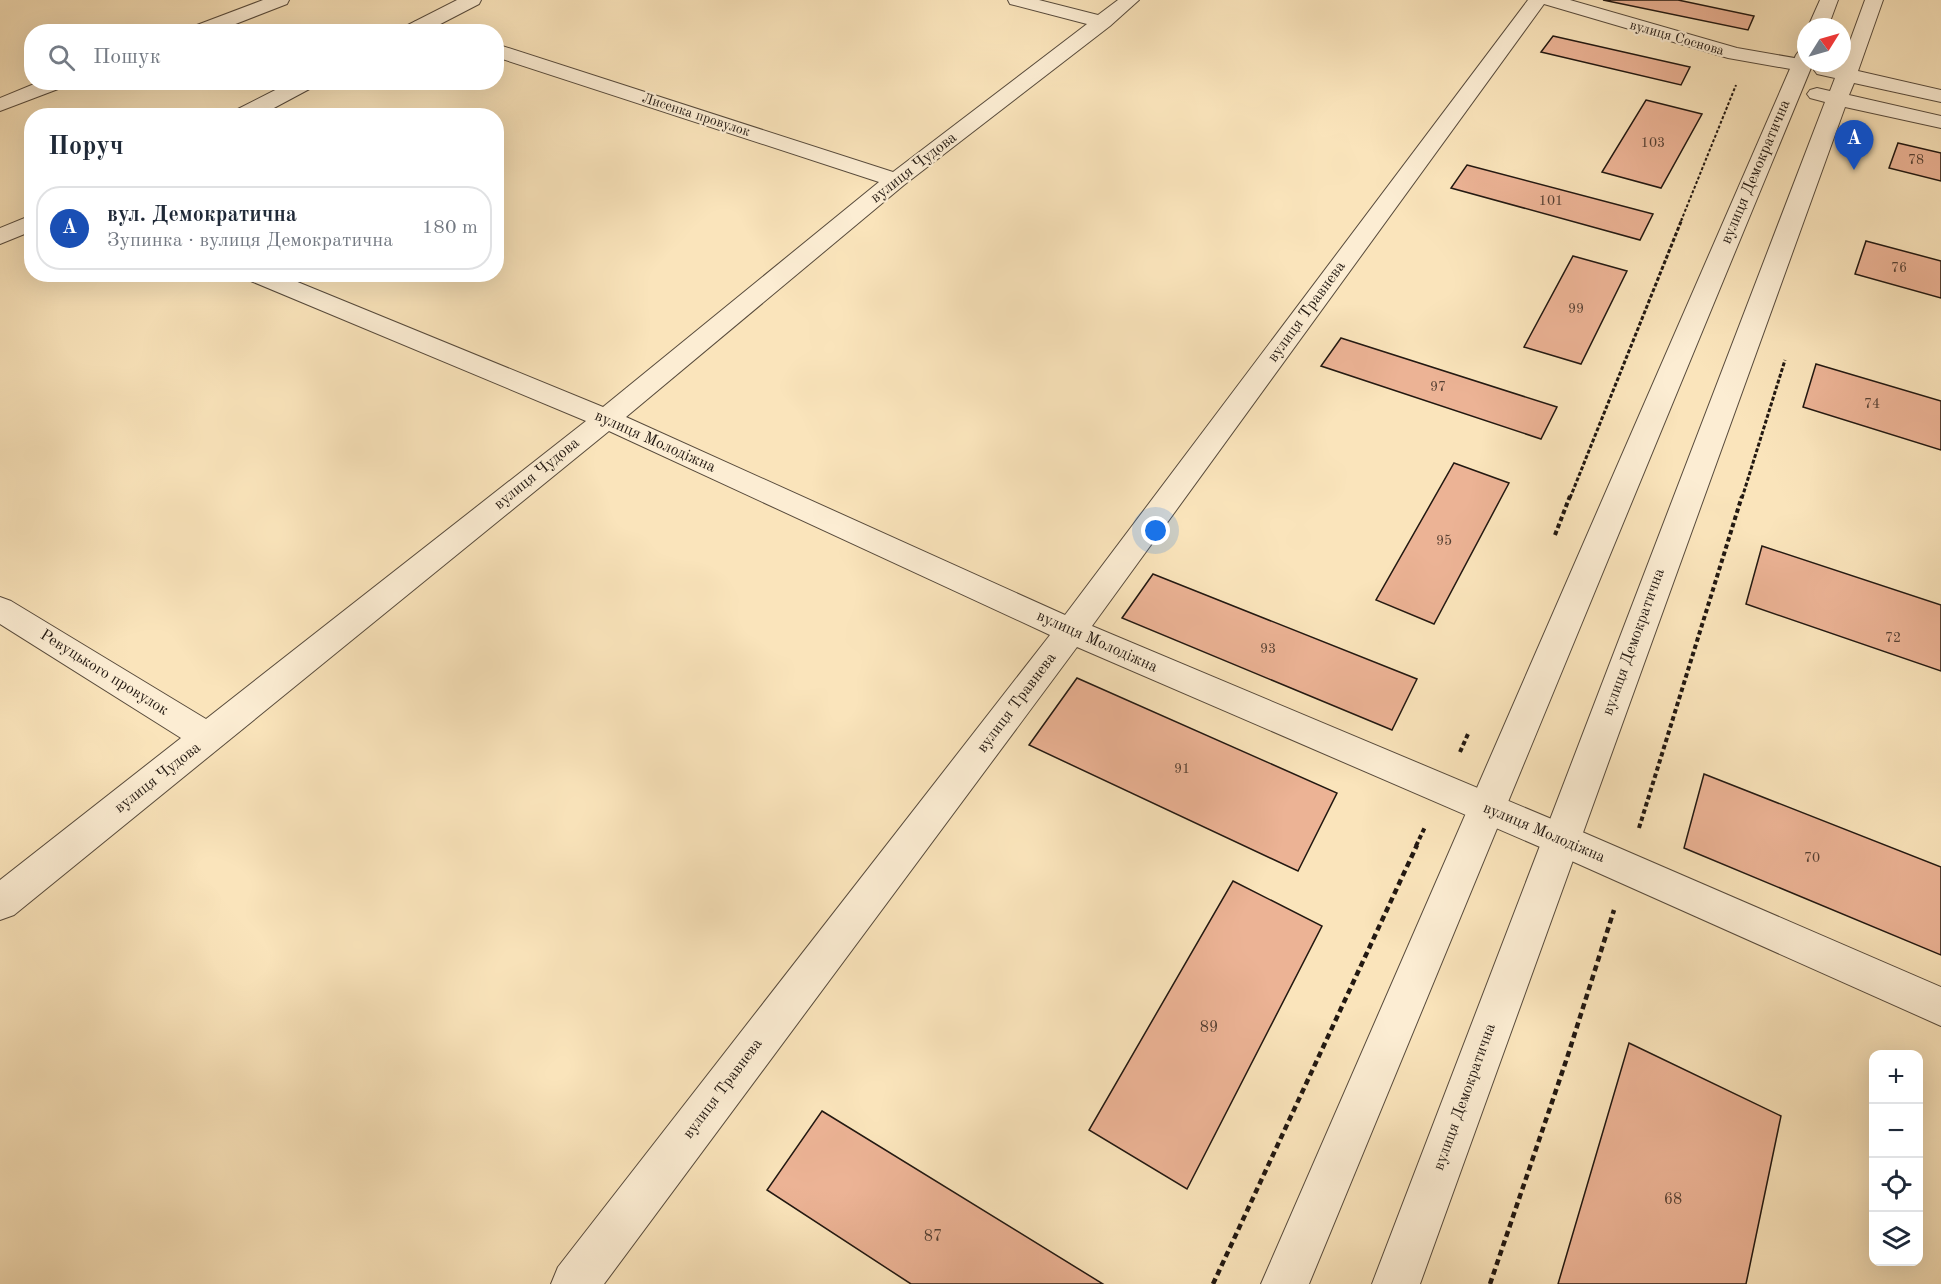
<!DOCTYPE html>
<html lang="uk">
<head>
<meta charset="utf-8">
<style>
	:root { --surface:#fff; --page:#f6f6f7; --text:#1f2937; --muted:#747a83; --line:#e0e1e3; --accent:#1a73e8 }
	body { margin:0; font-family:"Old Standard TT",serif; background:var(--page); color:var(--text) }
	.controls { position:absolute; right:18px; bottom:18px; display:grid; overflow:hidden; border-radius:12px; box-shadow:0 6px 24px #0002 }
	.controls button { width:54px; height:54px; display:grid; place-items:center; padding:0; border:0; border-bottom:2px solid var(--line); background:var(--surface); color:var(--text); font:30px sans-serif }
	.compass { position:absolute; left:1797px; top:18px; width:54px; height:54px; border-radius:50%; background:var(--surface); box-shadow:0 6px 24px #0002; rotate:53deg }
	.you { position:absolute; left:1156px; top:531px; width:21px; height:21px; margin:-15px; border:4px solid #fff; border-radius:50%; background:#1a73e8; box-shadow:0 0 0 9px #1a73e833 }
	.badge { display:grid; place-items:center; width:39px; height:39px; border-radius:50%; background:var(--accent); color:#fff; font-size:20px; font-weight:700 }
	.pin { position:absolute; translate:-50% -50px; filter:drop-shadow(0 2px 3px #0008) }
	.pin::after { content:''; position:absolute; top:32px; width:21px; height:18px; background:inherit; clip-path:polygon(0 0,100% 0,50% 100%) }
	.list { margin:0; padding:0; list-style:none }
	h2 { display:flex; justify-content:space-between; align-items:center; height:78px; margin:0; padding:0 24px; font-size:26px }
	h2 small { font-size:20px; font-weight:400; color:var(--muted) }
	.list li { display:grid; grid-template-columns:39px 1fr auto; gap:18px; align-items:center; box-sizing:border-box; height:84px; margin:0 12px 12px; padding:0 12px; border:2px solid var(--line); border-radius:24px }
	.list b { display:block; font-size:22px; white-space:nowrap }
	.list p { margin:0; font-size:20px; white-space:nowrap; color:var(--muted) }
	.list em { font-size:20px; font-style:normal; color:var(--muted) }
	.icon { flex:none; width:33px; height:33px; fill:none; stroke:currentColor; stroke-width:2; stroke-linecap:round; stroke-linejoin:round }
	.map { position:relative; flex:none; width:1941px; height:1284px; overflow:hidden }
	.search { position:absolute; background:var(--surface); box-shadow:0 6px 24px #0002; left:24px; top:24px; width:480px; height:66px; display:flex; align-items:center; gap:15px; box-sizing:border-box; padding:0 21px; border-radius:24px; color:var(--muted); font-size:22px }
	.panel { position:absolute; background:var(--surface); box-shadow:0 6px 24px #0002; left:24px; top:108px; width:480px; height:174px; border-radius:24px }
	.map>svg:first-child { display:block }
</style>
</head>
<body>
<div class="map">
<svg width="1941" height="1284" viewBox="0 0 1941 1284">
	<rect width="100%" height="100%" fill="#fae4bb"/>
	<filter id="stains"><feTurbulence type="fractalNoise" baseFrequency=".00333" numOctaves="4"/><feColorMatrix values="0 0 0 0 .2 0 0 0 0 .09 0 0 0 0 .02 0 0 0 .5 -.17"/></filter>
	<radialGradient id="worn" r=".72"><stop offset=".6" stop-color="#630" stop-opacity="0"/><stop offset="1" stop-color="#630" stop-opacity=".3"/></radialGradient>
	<path fill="#ecb395" stroke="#221811" stroke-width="1.5" d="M1603,0H1678L1754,16L1748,30Z
		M1553,36L1690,67L1681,85L1541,52Z
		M1646,100L1702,114L1661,188L1602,172Z
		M1898,143L1941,153V181L1889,168Z
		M1467,165L1653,214L1640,240L1451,188Z
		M1866,241L1941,261V298L1855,274Z
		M1573,256L1627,271L1581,364L1524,347Z
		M1341,338L1557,407L1541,439L1321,366Z
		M1816,364L1941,401V450L1803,407Z
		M1454,463L1509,483L1434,624L1376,600Z
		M1762,546L1941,605V671L1746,604Z
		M1153,574L1417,679L1392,730L1122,618Z
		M1077,678L1337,793L1298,871L1029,745Z
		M1704,774L1941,867V955L1684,848Z
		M1233,881L1322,926L1187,1189L1089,1130Z
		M1629,1043L1781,1116L1746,1284H1558Z
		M822,1111L1103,1284H911L767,1190Z"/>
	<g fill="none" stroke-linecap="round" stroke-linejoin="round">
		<defs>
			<path id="minor" d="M263,0H289L287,4L215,32H187L189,28Z
				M1008,0H1039L1098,15L1118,0H1139L1110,26L904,185L626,417L1065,615L1528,0H1570L1737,48L1806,60V63L1812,65L1809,69L1802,71L1728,58L1544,4L1092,626L1573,828L1941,987V1026L1547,850L1077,647L604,1284H551L558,1267L1050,635L609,431L14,915L0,920V880L181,738L0,624V597L11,601L206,719L586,421L246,279L243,274H278L603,407L879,182L496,57V44L893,172L1087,24L1010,4Z
				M421,20L446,28L448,32L414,30L411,26L414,22Z
				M39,82H69L66,86L0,111V98Z"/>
			<path id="tertiary" d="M457,0H481L479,4L425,32H400L402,28Z
				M1820,0H1838L1828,27H1808Z
				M1865,0H1883L1858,71L1941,90V102L1854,83L1849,95L1941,116V128L1845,107L1420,1284H1372L1825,102L1810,98L1807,94L1810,90L1817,88L1830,91L1835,78L1817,74L1814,70L1817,66L1824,64L1839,67L1842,63Z
				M1806,49V63H1813L1309,1284H1261L1796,55L1799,51Z
				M291,82H318L315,86L259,116H232L234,111Z
				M32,215V231L0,244V228Z"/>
		</defs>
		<use href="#minor" stroke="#584b3c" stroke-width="2"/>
		<use href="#tertiary" stroke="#584b3c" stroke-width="2"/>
		<path stroke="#221811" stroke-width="2" stroke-dasharray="3 2" stroke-linecap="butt" d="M1681,221L1736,85"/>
		<path stroke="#221811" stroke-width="3" stroke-dasharray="4 2" stroke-linecap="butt" d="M1570,498L1682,219
			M1742,498L1785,360"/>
		<path stroke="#221811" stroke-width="4" stroke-dasharray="4.5 3" stroke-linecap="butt" d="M1555,535L1570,496
			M1460,752L1468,734
			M1639,828L1742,496
			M1416,846L1425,827"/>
		<path stroke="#221811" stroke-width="4.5" stroke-dasharray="6 4" stroke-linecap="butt" d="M1213,1284L1417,845
			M1490,1284L1567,1058L1614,910"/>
		<use href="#minor" fill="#fcedd3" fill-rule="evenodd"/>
		<use href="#tertiary" fill="#fcedd3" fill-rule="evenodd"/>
	</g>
	<g text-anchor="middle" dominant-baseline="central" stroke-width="4.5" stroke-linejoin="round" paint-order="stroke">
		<g font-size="14" fill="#221811" stroke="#fcedd3">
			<text transform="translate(1677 38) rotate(16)">вулиця Соснова</text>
			<text transform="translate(696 115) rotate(18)">Лисенка провулок</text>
		</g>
		<g font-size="14" fill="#543f32">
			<text x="1653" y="143">103</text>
			<text x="1916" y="160">78</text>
			<text x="1551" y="201">101</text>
			<text x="1899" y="268">76</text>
			<text x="1576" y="309">99</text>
			<text x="1438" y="387">97</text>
			<text x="1872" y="404">74</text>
			<text x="1444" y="541">95</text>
			<text x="1893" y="638">72</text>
			<text x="1268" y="649">93</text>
			<text x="1182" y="769">91</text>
			<text x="1812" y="858">70</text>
		</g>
		<g font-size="16" fill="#221811" stroke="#fcedd3">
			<text transform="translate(914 168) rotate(-38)">вулиця Чудова</text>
			<text transform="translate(1756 172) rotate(-67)">вулиця Демократична</text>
			<text transform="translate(1307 312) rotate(-54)">вулиця Травнева</text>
			<text transform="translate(655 442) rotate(24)">вулиця Молодіжна</text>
			<text transform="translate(537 474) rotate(-39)">вулиця Чудова</text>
			<text transform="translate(1097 642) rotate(24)">вулиця Молодіжна</text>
			<text transform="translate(1634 642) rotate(-70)">вулиця Демократична</text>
			<text transform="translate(104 673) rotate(32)">Ревуцького провулок</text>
			<text transform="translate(1017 703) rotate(-53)">вулиця Травнева</text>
			<text transform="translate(158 778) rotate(-38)">вулиця Чудова</text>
			<text transform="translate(1544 833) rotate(23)">вулиця Молодіжна</text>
			<text transform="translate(723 1089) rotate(-53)">вулиця Травнева</text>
			<text transform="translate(1465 1097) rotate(-70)">вулиця Демократична</text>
		</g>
		<g font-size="16" fill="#543f32">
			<text x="1209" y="1028">89</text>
			<text x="1673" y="1200">68</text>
			<text x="933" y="1237">87</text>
		</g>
	</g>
	<rect width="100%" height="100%" filter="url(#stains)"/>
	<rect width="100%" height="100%" fill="url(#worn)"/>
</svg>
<div class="controls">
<button>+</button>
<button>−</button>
<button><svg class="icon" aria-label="locate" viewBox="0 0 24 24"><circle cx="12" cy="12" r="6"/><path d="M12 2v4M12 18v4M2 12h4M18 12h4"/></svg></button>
<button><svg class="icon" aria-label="layers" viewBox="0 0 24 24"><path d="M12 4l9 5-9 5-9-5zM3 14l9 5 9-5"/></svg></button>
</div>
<svg class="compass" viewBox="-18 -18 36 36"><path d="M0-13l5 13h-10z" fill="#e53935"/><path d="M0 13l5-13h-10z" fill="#747a83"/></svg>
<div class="you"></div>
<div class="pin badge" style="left:1854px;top:170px;background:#1a4fb4">A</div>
<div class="search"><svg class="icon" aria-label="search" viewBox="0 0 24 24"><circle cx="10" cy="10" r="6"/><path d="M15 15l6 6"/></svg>Пошук</div>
<section class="panel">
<h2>Поруч<small></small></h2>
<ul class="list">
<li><span class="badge" style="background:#1a4fb4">A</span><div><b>вул. Демократична</b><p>Зупинка · вулиця Демократична</p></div><em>180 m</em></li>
</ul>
</section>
</div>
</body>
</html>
